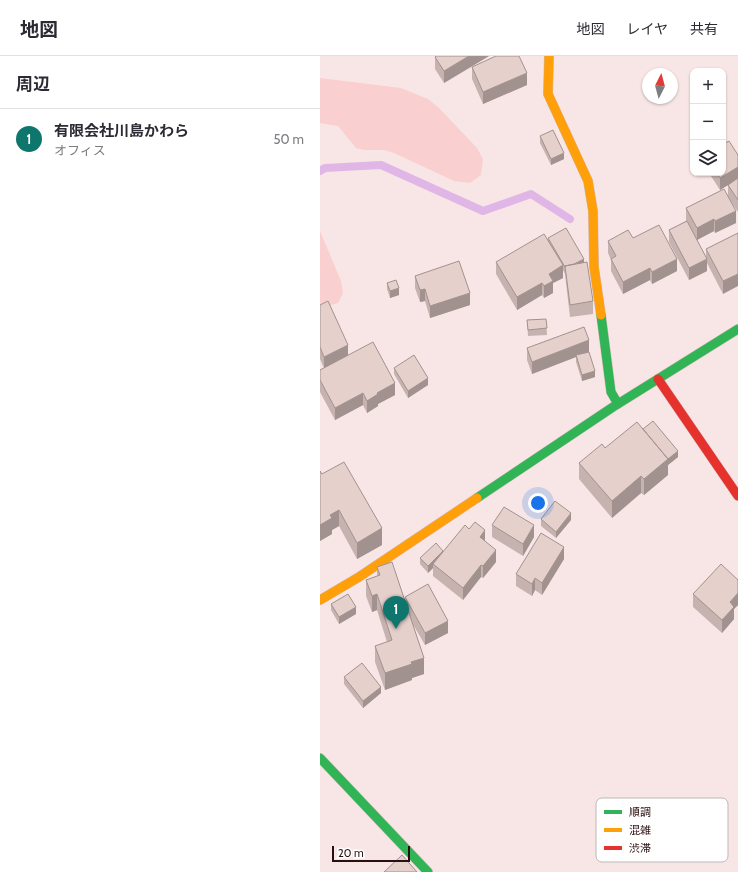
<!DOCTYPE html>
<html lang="ja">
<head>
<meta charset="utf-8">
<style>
	:root { --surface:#fff; --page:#f2f2f3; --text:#2b2b33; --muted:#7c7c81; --line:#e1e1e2; --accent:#0f766e }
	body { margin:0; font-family:Cabin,"Noto Sans JP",sans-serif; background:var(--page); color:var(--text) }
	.controls { position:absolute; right:12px; top:12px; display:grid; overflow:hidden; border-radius:8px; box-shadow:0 1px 3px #0004 }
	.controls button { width:36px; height:36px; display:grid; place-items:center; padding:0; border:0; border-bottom:1px solid var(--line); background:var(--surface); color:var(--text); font:20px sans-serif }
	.compass { position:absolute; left:322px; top:12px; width:36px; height:36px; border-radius:50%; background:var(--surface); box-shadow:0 1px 3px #0004; rotate:6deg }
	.scale { position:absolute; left:12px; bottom:10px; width:78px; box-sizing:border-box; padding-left:4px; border:2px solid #2a0f11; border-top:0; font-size:11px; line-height:14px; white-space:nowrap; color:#2a0f11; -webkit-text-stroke:3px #fff; paint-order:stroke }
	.you { position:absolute; left:218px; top:447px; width:14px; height:14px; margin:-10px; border:3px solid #fff; border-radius:50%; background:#1a73e8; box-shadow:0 0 0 6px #1a73e833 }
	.badge { display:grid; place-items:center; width:26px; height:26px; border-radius:50%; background:var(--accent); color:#fff; font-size:13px; font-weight:700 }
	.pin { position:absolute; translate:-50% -33px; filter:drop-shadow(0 1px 2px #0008) }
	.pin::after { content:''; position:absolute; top:21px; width:14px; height:12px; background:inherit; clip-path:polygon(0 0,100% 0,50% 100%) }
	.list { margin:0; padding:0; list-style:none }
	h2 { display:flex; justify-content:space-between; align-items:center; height:52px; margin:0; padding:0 16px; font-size:17px }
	h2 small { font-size:13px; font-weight:400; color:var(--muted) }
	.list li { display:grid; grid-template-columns:26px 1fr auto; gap:12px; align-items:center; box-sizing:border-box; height:60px; padding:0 16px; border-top:1px solid var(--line) }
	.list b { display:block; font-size:15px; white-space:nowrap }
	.list p { margin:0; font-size:13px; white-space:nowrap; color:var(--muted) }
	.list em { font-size:13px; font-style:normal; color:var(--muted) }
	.icon { flex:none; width:22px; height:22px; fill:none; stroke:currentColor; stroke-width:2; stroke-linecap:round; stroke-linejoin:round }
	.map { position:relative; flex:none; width:418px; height:816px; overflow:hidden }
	header { display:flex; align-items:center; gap:24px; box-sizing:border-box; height:56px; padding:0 20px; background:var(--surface); border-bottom:1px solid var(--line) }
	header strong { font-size:19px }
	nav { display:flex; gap:22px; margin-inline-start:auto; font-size:14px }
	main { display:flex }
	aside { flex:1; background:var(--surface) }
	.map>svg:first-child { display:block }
</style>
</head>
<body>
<header>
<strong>地図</strong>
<nav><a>地図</a><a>レイヤ</a><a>共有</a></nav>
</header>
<main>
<aside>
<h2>周辺<small></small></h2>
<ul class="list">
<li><span class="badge">1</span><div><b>有限会社川島かわら</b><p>オフィス</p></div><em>50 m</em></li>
</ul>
</aside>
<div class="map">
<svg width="418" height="816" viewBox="0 0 418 816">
	<rect width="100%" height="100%" fill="#f8e6e6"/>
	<path fill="#facfcf" d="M0,22L81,32L108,43L119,52L157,92L163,103L161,119L150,127L134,125L74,97L64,94H44L36,92L18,70L0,67Z
		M0,175L21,225L23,237L18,247L8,250L0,248Z"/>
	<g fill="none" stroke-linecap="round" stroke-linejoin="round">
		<path stroke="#e0b6e7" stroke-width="8" d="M0,115L5,112L61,109L163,155L211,138L250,163"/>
		<defs>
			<path id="fast" d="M281,259L291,336L298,348
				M157,442L293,351L418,273
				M0,702L108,816"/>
			<path id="slow" d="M229,0L228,38L268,125L273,155L274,211L281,259
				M0,544L39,521L157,442"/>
			<path id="jam" d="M338,323L418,440"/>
		</defs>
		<use href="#fast" stroke="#d2bcbc" stroke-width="10"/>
		<use href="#slow" stroke="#d2bcbc" stroke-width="10"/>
		<use href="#jam" stroke="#d2bcbc" stroke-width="10"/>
		<use href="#fast" stroke="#30b455" stroke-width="9"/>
		<use href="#slow" stroke="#ff9f0a" stroke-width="9"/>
		<use href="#jam" stroke="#e5322d" stroke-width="9"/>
	</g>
	<path fill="#c6b3af" d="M116,0H169L124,27L115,13V1Z
		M152,11L207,29L163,48L152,23Z
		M220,80L244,103L231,109L220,87Z
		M418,99V156L408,141L416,167L395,177L394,175L377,184L386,201V193L418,177L403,238L387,207V215L369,224L349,186V174L366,165V152L408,141V129L400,134L389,117H403Z
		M228,182L264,207L273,245V258L250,261L245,218L243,214V222L233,227V237L224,242L222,239L197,254L176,218V206L228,184Z
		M313,182L357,215L332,228L330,224L303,238L291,215V204L288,197V185Z
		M95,220L150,249L110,262L105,245L100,246L95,232Z
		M67,227L79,239L70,242L67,233Z
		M0,249L28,299L75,339L58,348V350L47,357L43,349L15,364L0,336V314L4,312L0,303Z
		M226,263L227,279L208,280L207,264Z
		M207,292L269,296L275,321L262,325L256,306V301L212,318L207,304Z
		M74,312L108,329L88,342L74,318Z
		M323,373L358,401L348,409V419L324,439L321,437L292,462L259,423V407L285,392Z
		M0,415L62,489L37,503L19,470L12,474V478L0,485Z
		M221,463L251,464L236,482L221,470Z
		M172,469L214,481L203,500L172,481Z
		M165,485L176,506L163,522L161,521L143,544L113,520V512L108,517L100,508V502L123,495Z
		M244,503L222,539L215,534L212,540L196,530V518Z
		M57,511L85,545V541L128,577L105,589L91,565L104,618L92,622V624L65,634L55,606V590L67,586L57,554L52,556L46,540V524L57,520Z
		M418,524V549L414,553V563L402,577L373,551V538Z
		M11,548L36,558L19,568L11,554Z
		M24,621L61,637L43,652L24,628Z"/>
	<path fill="#a1928f" d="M149,0H169L124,27V15Z
		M207,17V29L163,48V36Z
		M244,97V103L231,109V103Z
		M418,111V123L400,134V122Z
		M416,155V167L395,177V165Z
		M394,163V175L377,184V172Z
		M264,203V209L246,213Z
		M357,203V215L332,228V216Z
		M387,203V215L369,224V212Z
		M243,209V222L233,227V237L224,242V230L229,218Z
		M330,212V224L303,238V226Z
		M418,218V230L403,238V225Z
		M222,227V239L197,254V241Z
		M79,232V239L70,242V235Z
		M105,233V245L100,246V234Z
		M150,237V249L110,262V250Z
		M269,284V296L256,299V301L212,318V306Z
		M28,289V302L4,313V301Z
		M275,315V321L262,325V319Z
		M108,322V329L88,342V335Z
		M75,327V339L58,348V350L47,357V345L57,337Z
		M43,337V349L15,364V352Z
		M358,395V401L348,409V419L324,439V423Z
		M321,420V437L292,462V445Z
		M19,454V470L12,474V478L0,485V469L10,459Z
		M251,457V464L236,482V476Z
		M214,469V481L203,500V488Z
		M62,472V489L37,503V487Z
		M165,474V486L160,481Z
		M244,491V503L222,539V527Z
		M176,494V506L163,522V510Z
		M123,495L113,508V512L108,517V510Z
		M161,509V521L143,544V532Z
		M215,522V534L212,540V528Z
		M418,537V549L414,553V563L402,577V564L410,546Z
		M57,538V554L52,556V540Z
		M36,551V558L19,568V561Z
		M128,565V577L105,589V577Z
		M104,602V618L92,622V624L65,634V617L91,606Z
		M61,631V637L43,652V645Z"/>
	<path fill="#e6d0cc" stroke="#a1928f" d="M116,0H149L124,15L115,1Z
		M176,0H199L207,17L163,36L152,11Z
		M233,74L244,97L231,103L220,80Z
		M409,85L418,99V111L400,122L397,117H403V88Z
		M418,122V144L408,129Z
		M404,133L416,155L395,165L394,163L377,172L366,152Z
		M367,165L387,203L369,212L349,174Z
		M339,169L357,203L332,216L330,212L303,226L291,203L296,200L288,185L308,174L313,182Z
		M246,172L264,203L254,208L245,210V211L228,182Z
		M418,177V218L403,225L386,193Z
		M224,178L243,209L229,218L233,225L224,230L222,227L197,241L176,206Z
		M139,205L150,237L110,250L105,233L100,234L95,220Z
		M267,206L273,245L250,249L245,210Z
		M76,224L79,232L70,235L67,227Z
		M8,245L28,289L4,301L0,291V249Z
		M226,263L227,272L208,274L207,264Z
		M264,271L269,284L212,306L207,292Z
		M53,286L75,327L57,337L58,338L47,345L43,337L15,352L0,324V314Z
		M269,296L275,315L262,319L256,299Z
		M94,299L108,322L88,335L74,312Z
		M333,365L358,395L348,403L323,373Z
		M317,366L348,403L324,423L321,420L292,445L259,407L282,388L285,392Z
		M24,406L62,472L37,487L19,454L10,459L12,462L0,469V415L2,418Z
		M235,445L251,457L236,476L221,463Z
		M184,451L214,469L203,488L172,469Z
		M155,466L165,474L160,481L176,494L163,510L161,509L143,532L113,508L145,469L149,473Z
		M221,477L244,491L222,527L215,522L212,528L196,518Z
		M116,487L123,495L108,510L100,502Z
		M72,506L104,602L91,606L92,608L65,617L55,590L72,584L57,538L52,540L46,524L60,519L57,511Z
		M401,508L418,524V537L410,546L414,551L402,564L373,538Z
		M108,528L128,565L105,577L85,541Z
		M28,538L36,551L19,561L11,548Z
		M42,607L61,631L43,645L24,621Z
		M82,799L97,816H64Z"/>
	<rect x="276" y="742" width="132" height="64" rx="6" fill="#fff" stroke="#bfb7b8" stroke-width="1"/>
	<rect x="284" y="754" width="18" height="4" fill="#30b455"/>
	<rect x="284" y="772" width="18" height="4" fill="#ff9f0a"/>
	<rect x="284" y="790" width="18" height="4" fill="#e5322d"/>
	<g font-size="11" fill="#2a0f11">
		<text x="309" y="760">順調</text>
		<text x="309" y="778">混雑</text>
		<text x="309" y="796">渋滞</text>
	</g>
</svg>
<div class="controls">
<button>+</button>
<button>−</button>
<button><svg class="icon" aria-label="layers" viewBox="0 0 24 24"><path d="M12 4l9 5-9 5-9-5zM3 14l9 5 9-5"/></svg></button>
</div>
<svg class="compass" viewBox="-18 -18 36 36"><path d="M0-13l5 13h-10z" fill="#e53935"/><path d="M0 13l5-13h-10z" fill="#7c7c81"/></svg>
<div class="scale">20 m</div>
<div class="you"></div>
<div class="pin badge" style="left:76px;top:573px">1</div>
</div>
</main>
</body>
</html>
